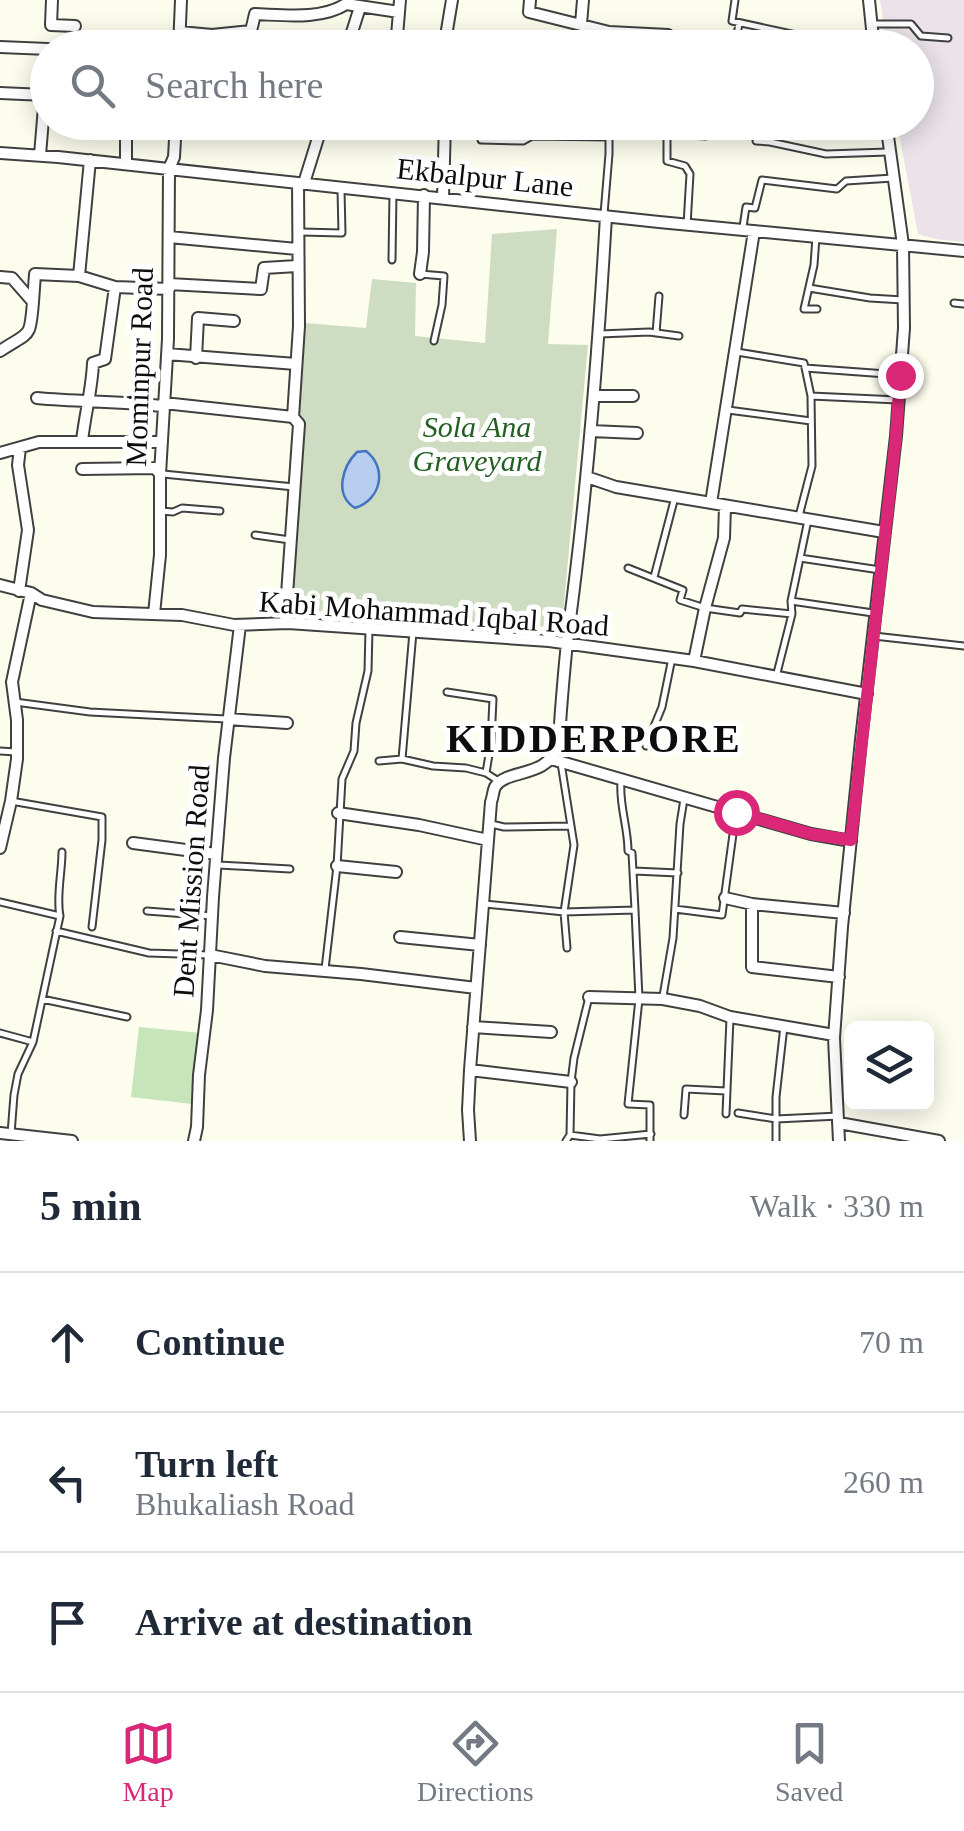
<!DOCTYPE html>
<html lang="en">
<head>
<meta charset="utf-8">
<style>
	:root { --surface:#fff; --page:#f2f2f3; --text:#1f2937; --muted:#747a83; --line:#e0e1e3; --accent:#db2777 }
	body { margin:0; font-family:Georgia,serif; background:var(--page); color:var(--text) }
	.controls { position:absolute; right:30px; bottom:30px; display:grid; overflow:hidden; border-radius:15px; box-shadow:0 5px 25px #0003 }
	.controls button { width:90px; height:90px; display:grid; place-items:center; padding:0; border:0; border-bottom:2px solid var(--line); background:var(--surface); color:var(--text); font:50px sans-serif }
	.stop { position:absolute; width:30px; height:30px; margin:-22px; border:8px solid #db2777; border-radius:50%; background:#fff }
	.stop.end { background:#db2777; border-color:#fff; box-shadow:0 2px 10px #0008 }
	.list { margin:0; padding:0; list-style:none }
	h2 { display:flex; justify-content:space-between; align-items:center; height:130px; margin:0; padding:0 40px; font-size:42px }
	h2 small { font-size:32px; font-weight:400; color:var(--muted) }
	.list li { display:grid; grid-template-columns:65px 1fr auto; gap:30px; align-items:center; box-sizing:border-box; height:140px; padding:0 40px; border-top:2px solid var(--line) }
	.list b { display:block; font-size:38px; white-space:nowrap }
	.list p { margin:0; font-size:32px; white-space:nowrap; color:var(--muted) }
	.list em { font-size:32px; font-style:normal; color:var(--muted) }
	.icon { flex:none; width:55px; height:55px; fill:none; stroke:currentColor; stroke-width:2; stroke-linecap:round; stroke-linejoin:round }
	.map { position:relative; flex:none; width:964px; height:1141px; overflow:hidden }
	.search { position:absolute; background:var(--surface); box-shadow:0 5px 25px #0003; left:30px; right:30px; top:30px; height:110px; display:flex; align-items:center; gap:25px; box-sizing:border-box; padding:0 35px; border-radius:55px; color:var(--muted); font-size:38px }
	.sheet { height:550px; background:var(--surface) }
	nav { display:flex; justify-content:space-around; align-items:center; box-sizing:border-box; height:140px; border-top:2px solid var(--line); background:var(--surface); font-size:28px; color:var(--muted) }
	nav a { display:grid; justify-items:center; gap:5px }
	nav .on { color:var(--accent) }
	.map>svg:first-child { display:block }
</style>
</head>
<body>
<div class="map">
<svg width="964" height="1141" viewBox="0 0 964 1141">
	<rect width="100%" height="100%" fill="#fdfdee"/>
	<path fill="#ebe2ea" d="M880,0H964V242L935,239L918,234L897,123L916,122V48L887,47Z"/>
	<path fill="#c7e5ba" d="M139,1027L201,1033L192,1104L131,1097Z"/>
	<path fill="#ceddc1" d="M557,229L548,344L588,345L561,636L291,612L305,427L299,411L305,323L366,328L372,279L416,283L415,336L485,343L492,234Z"/>
	<path fill="#b7cef1" stroke="#4474c1" stroke-width="2.5" d="M366,451C388,468 381,500 355,508C334,495 342,467 357,452Z"/>
	<g fill="none" stroke-linecap="round" stroke-linejoin="round">
		<defs>
			<path id="service" d="M735,0L732,21L824,41L874,44
				M872,24H911L921,36L948,38
				M608,48L609,32
				M735,48L739,23
				M776,48L778,32
				M521,122L523,141
				M667,122V161L685,166L690,174L687,225
				M758,122L756,141L770,142L826,154L888,152
				M446,131L480,132L481,140L523,141L532,136L610,137
				M669,134L706,136
				M604,214L609,154V122
				M743,227L746,207L755,208L762,180L837,189L846,181L893,178
				M301,232L342,233L341,190
				M816,237L814,265L804,309H817
				M392,260L393,193
				M420,274L444,276L442,305L434,341
				M809,288L870,298L903,300
				M954,303L964,304
				M656,333L659,296
				M600,334L649,332L679,336
				M737,352L804,363L811,396L812,466L799,516
				M805,368L900,375
				M811,396L898,400
				M728,410L811,421
				M163,474L294,487
				M161,511L173,512L182,508L220,511
				M255,535L290,540
				M800,558L880,570
				M628,568L683,590L680,600L705,608L740,613L742,609L792,614
				M654,577L675,497
				M791,601L873,613
				M874,636L964,646
				M776,677L792,614L791,601L808,520
				M447,692L493,699L491,742L486,773
				M15,702L90,712L226,719
				M646,746L662,707L672,658
				M0,751L16,752
				M402,759L413,632
				M379,761L402,759L433,766L466,768L486,773L500,782
				M561,763L574,845L564,912L567,948
				M621,782C619,805 628,827 628,851L632,853L635,910
				M11,801L102,817V840L92,927
				M491,824L504,827L571,826
				M218,865L290,869
				M634,871L678,873
				M0,902L60,916
				M485,904L564,912L635,910L639,999L628,1104L650,1105V1141
				M675,909L722,915L736,812
				M147,911L212,916
				M56,931L149,953L210,955
				M325,969L337,866L342,779L354,751L356,723L368,671L369,629
				M663,996L673,938L680,824L684,799
				M42,999L127,1017
				M0,1033L33,1042
				M738,1113L776,1119L839,1116
				M726,1114L730,1018
				M684,1115L686,1089L726,1091
				M11,1134L14,1095L18,1074L33,1042L60,916C56,896 62,873 62,852
				M570,1135L600,1139L651,1134
				M566,1141L570,1135L571,1082L574,1058L589,997
				M776,1141V1097L784,1026"/>
			<path id="minor" d="M52,0L51,25L75,26
				M530,0L529,12L609,32L668,35
				M869,0L874,48
				M581,24L583,0
				M180,32L212,35L251,31L255,14C284,15 321,20 346,4L399,12
				M0,47L48,49
				M179,48L181,0
				M347,48L360,7
				M396,48L400,0
				M444,48L452,0
				M0,93L45,95L40,155
				M126,122V164
				M198,122L241,127
				M0,153L58,157L659,222L964,251
				M304,183L323,122
				M443,198L445,122
				M169,237L297,249
				M420,274L423,252L424,195
				M79,276L90,160
				M0,277L12,278L33,302C30,340 30,331 0,351
				M169,284L261,289L264,268L297,266
				M33,302L35,274L79,276L115,287L169,289
				M167,354L296,364
				M196,358L198,318L234,321
				M594,396H633
				M37,398C79,402 121,401 163,406
				M164,403L293,417
				M591,431L637,433
				M82,441C85,414 92,389 93,363L105,359L115,287
				M0,453L39,442H162
				M82,469L155,468L160,474
				M587,477L616,487L884,532
				M711,503L754,231
				M0,585L31,593L42,600L93,612L182,615L234,625L288,623L549,641L694,661L867,694
				M19,591L28,530L18,465L20,448
				M154,614L160,555V474L168,339L169,169L174,157L176,122
				M285,623L299,424L293,417L299,326L298,183
				M694,661L705,608L724,538L725,506
				M228,719L287,723
				M551,759L811,834L851,841
				M338,813L419,825L488,840
				M133,843L216,854
				M0,848L11,801L17,759V720L12,682L31,593
				M337,866L396,872
				M725,898L752,904L844,913
				M752,904V967L839,977
				M400,937L480,945
				M210,955L265,966L361,974L476,988
				M589,997L663,999L700,1006L730,1017L834,1035
				M473,1027L551,1032
				M470,1070L571,1082
				M839,1123L939,1141
				M0,1133L72,1141
				M194,1141L197,1127L199,1075L207,1010L213,897L224,758L240,625
				M470,1141L468,1110L470,1070L491,802C493,797 493,791 495,787C505,769 547,778 556,748C560,736 560,722 561,710C563,685 565,659 568,634C587,495 598,356 606,216
				M839,1141L834,1038L842,927L861,740L896,436L904,328L903,245L886,122"/>
		</defs>
		<use href="#service" stroke="#404040" stroke-width="9"/>
		<use href="#minor" stroke="#404040" stroke-width="14"/>
		<use href="#service" stroke="#fff" stroke-width="5"/>
		<use href="#minor" stroke="#fff" stroke-width="10"/>
	</g>
	<g fill="none" stroke-linecap="round" stroke-linejoin="round">
		<path stroke="#db2777" stroke-width="12" d="M736,812L811,834L851,840L896,436L900,375"/>
	</g>
	<g text-anchor="middle" dominant-baseline="central" stroke-width="10" stroke-linejoin="round" paint-order="stroke">
		<g font-size="30" fill="#0d0d0d" stroke="#fff">
			<text transform="translate(485 177) rotate(6)">Ekbalpur Lane</text>
			<text transform="translate(139 367) rotate(-88)">Mominpur Road</text>
			<text transform="translate(434 613) rotate(4)">Kabi Mohammad Iqbal Road</text>
			<text transform="translate(191 881) rotate(-86)">Dent Mission Road</text>
		</g>
		<g font-size="30" font-style="italic" fill="#235f23" stroke="#fff">
			<text x="477" y="426">Sola Ana<tspan x="477" dy="34">Graveyard</tspan></text>
		</g>
		<g font-size="40" font-weight="bold" letter-spacing="2.5" fill="#0d0d0d" stroke="#fff">
			<text x="594" y="738">KIDDERPORE</text>
		</g>
	</g>
</svg>
<div class="controls">
<button><svg class="icon" aria-label="layers" viewBox="0 0 24 24"><path d="M12 4l9 5-9 5-9-5zM3 14l9 5 9-5"/></svg></button>
</div>
<div class="stop" style="left:736px;top:812px"></div>
<div class="stop end" style="left:900px;top:375px"></div>
<div class="search"><svg class="icon" aria-label="search" viewBox="0 0 24 24"><circle cx="10" cy="10" r="6"/><path d="M15 15l6 6"/></svg>Search here</div>
</div>
<section class="sheet">
<h2>5 min<small>Walk · 330 m</small></h2>
<ul class="list">
<li><svg class="icon" aria-label="ahead" viewBox="0 0 24 24"><path d="M12 20V5M6 11l6-6 6 6"/></svg><div><b>Continue</b></div><em>70 m</em></li>
<li><svg class="icon" aria-label="left" viewBox="0 0 24 24"><path d="M17 20v-9H6M10 6l-5 5 5 5"/></svg><div><b>Turn left</b><p>Bhukaliash Road</p></div><em>260 m</em></li>
<li><svg class="icon" aria-label="arrive" viewBox="0 0 24 24"><path d="M6 21V4h12l-3 4 3 4H6"/></svg><div><b>Arrive at destination</b></div></li>
</ul>
</section>
<nav>
<a class="on"><svg class="icon" aria-label="map" viewBox="0 0 24 24"><path d="M3 6l6-2 6 2 6-2v14l-6 2-6-2-6 2zM9 4v14M15 6v14"/></svg>Map</a>
<a><svg class="icon" aria-label="directions" viewBox="0 0 24 24"><path d="M12 3l9 9-9 9-9-9zM9 14v-3h6M13 9l2 2-2 2"/></svg>Directions</a>
<a><svg class="icon" aria-label="saved" viewBox="0 0 24 24"><path d="M7 4h10v16l-5-4-5 4z"/></svg>Saved</a>
</nav>
</body>
</html>
